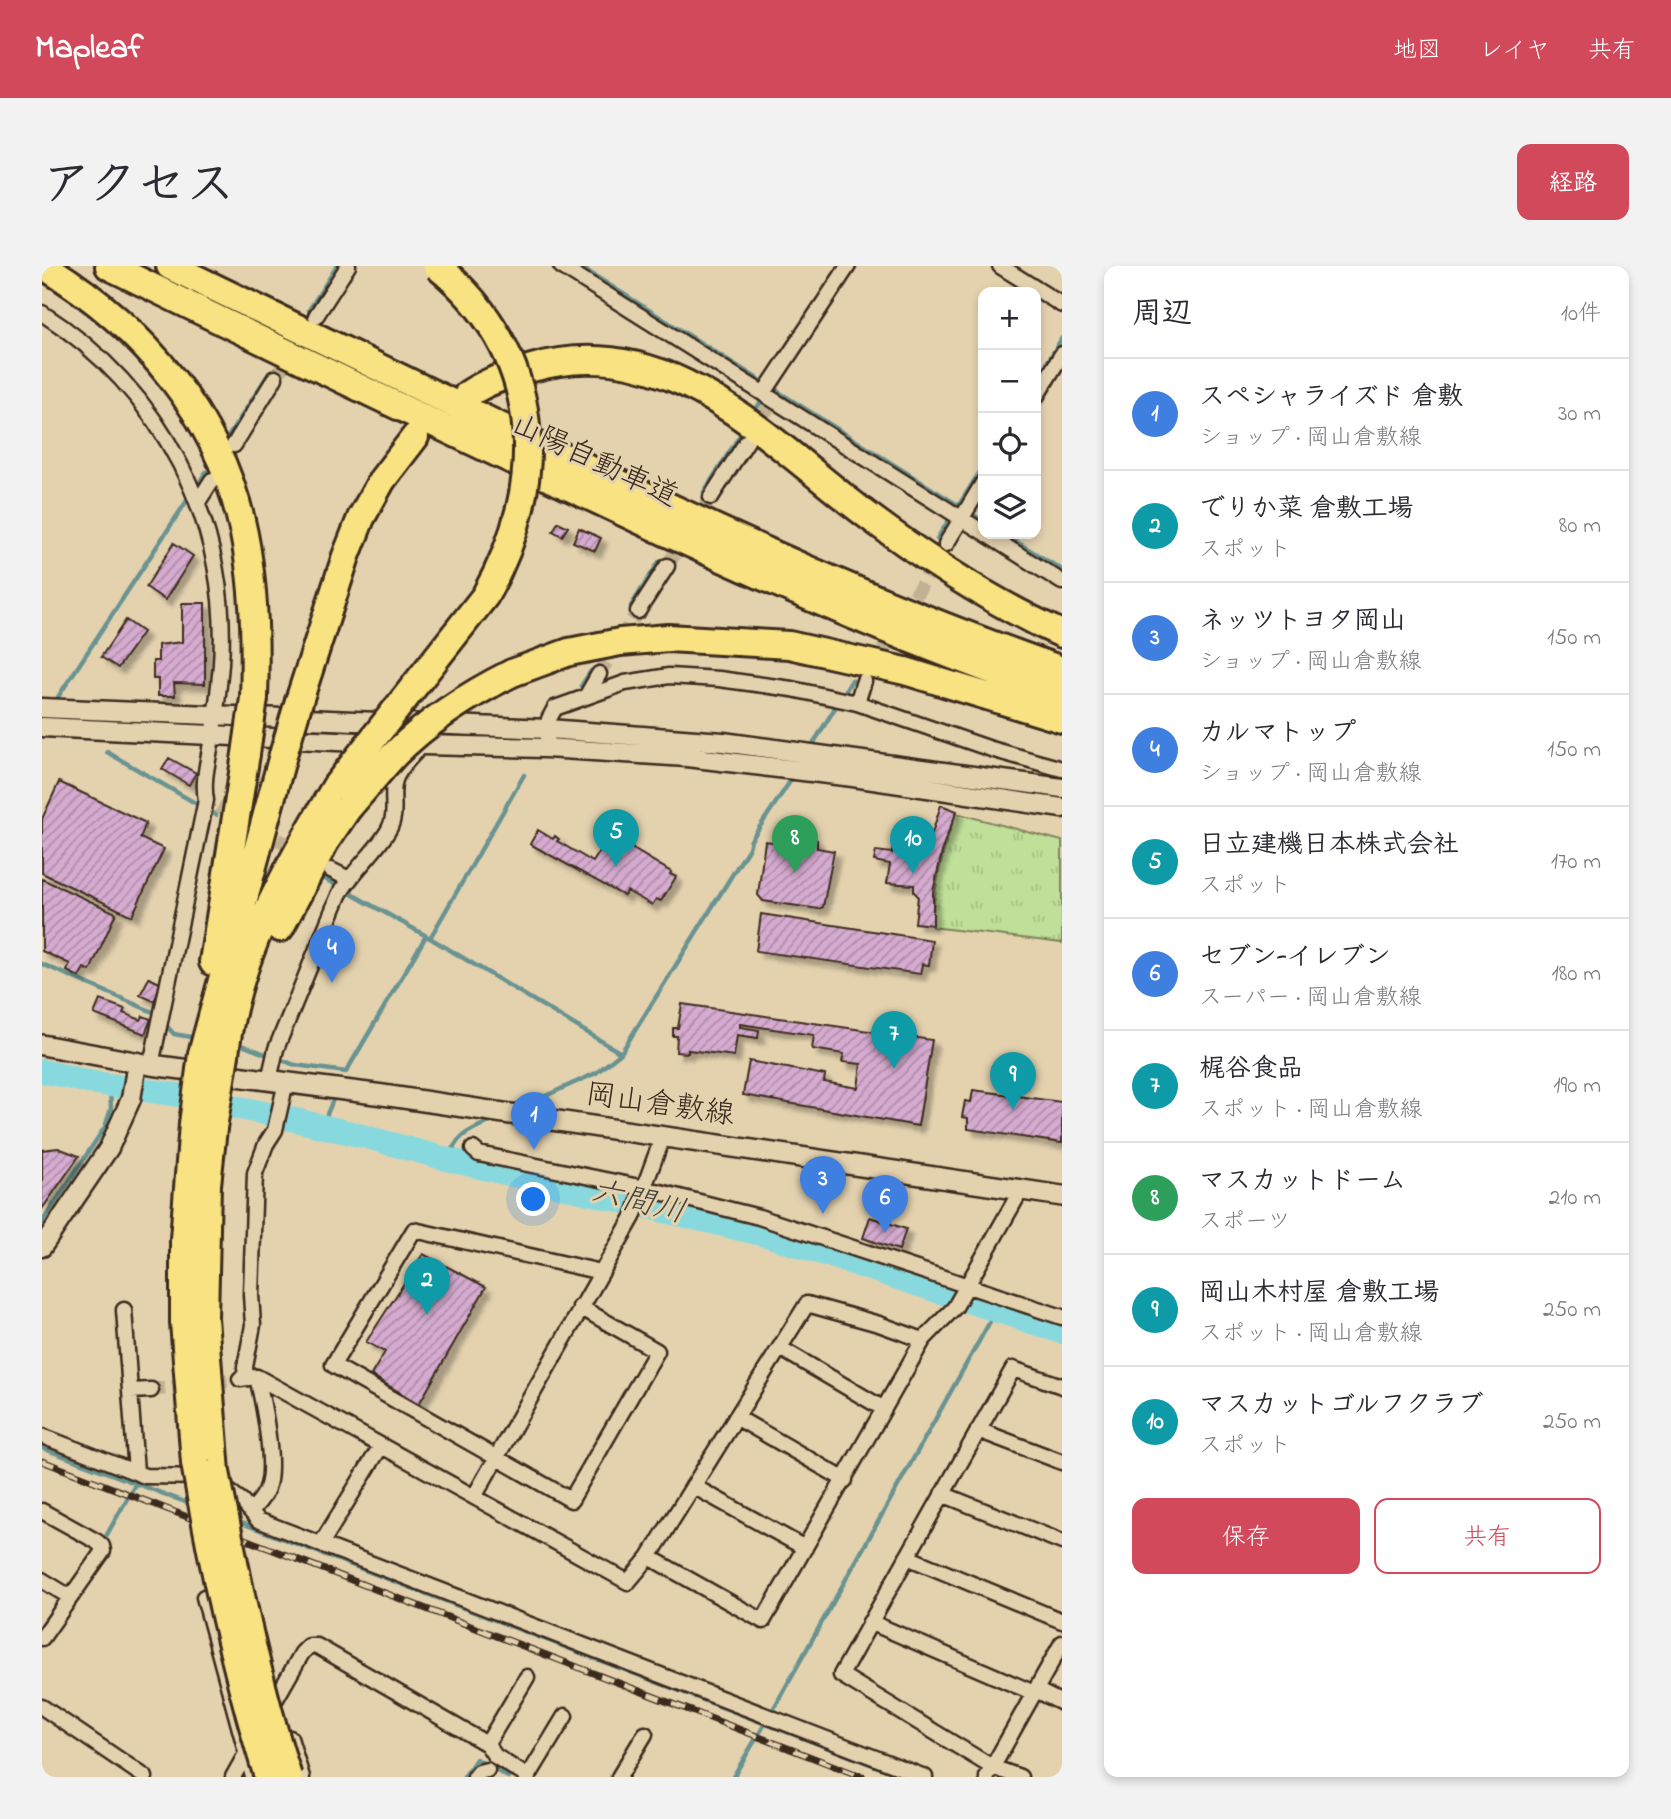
<!DOCTYPE html>
<html lang="ja">
<head>
<meta charset="utf-8">
<style>
	:root { --surface:#fff; --page:#f2f2f3; --text:#2b2b33; --muted:#7c7c81; --line:#e1e1e2; --accent:#d1495b }
	body { margin:0; font-family:"Indie Flower","Klee One",sans-serif; background:var(--page); color:var(--text) }
	.controls { position:absolute; right:21px; top:21px; display:grid; overflow:hidden; border-radius:14px; box-shadow:0 4px 10px #0003 }
	.controls button { width:63px; height:63px; display:grid; place-items:center; padding:0; border:0; border-bottom:2px solid var(--line); background:var(--surface); color:var(--text); font:35px sans-serif }
	.you { position:absolute; left:492px; top:934px; width:24px; height:24px; margin:-18px; border:5px solid #fff; border-radius:50%; background:#1a73e8; box-shadow:0 0 0 10px #1a73e833 }
	.badge { display:grid; place-items:center; width:46px; height:46px; border-radius:50%; background:var(--accent); color:#fff; font-size:23px; font-weight:700 }
	.pin { position:absolute; translate:-50% -58px; filter:drop-shadow(0 2px 4px #0008) }
	.pin::after { content:''; position:absolute; top:37px; width:24px; height:21px; background:inherit; clip-path:polygon(0 0,100% 0,50% 100%) }
	.list { margin:0; padding:0; list-style:none }
	h2 { display:flex; justify-content:space-between; align-items:center; height:91px; margin:0; padding:0 28px; font-size:30px }
	h2 small { font-size:23px; font-weight:400; color:var(--muted) }
	.list li { display:grid; grid-template-columns:46px 1fr auto; gap:21px; align-items:center; box-sizing:border-box; height:112px; padding:0 28px; border-top:2px solid var(--line) }
	.list b { display:block; font-size:26px; white-space:nowrap }
	.list p { margin:0; font-size:23px; white-space:nowrap; color:var(--muted) }
	.list em { font-size:23px; font-style:normal; color:var(--muted) }
	.actions { display:flex; gap:14px; padding:21px 28px }
	.actions a { flex:1; padding:16px 0; border:2px solid var(--accent); border-radius:14px; text-align:center; font-size:24px; color:var(--accent) }
	.actions .main { background:var(--accent); color:#fff }
	.icon { flex:none; width:38px; height:38px; fill:none; stroke:currentColor; stroke-width:2; stroke-linecap:round; stroke-linejoin:round }
	.map { position:relative; flex:none; width:1020px; height:1511px; overflow:hidden; border-radius:14px }
	header { display:flex; align-items:center; gap:42px; box-sizing:border-box; height:98px; padding:0 35px; background:var(--accent); color:#fff }
	header strong { font-size:33px }
	nav { display:flex; gap:38px; margin-inline-start:auto; font-size:24px }
	.intro { display:flex; align-items:center; justify-content:space-between; box-sizing:border-box; height:168px; padding:0 42px }
	h1 { margin:0; font-size:49px }
	.button { padding:18px 32px; border-radius:14px; background:var(--accent); color:#fff; font-size:24px; font-weight:700 }
	main { display:flex; gap:42px; padding:0 42px }
	aside { flex:1; background:var(--surface); border-radius:14px; box-shadow:0 4px 10px #0003 }
	.map>svg:first-child { display:block }
</style>
</head>
<body>
<header>
<strong>Mapleaf</strong>
<nav><a>地図</a><a>レイヤ</a><a>共有</a></nav>
</header>
<div class="intro"><h1>アクセス</h1><a class="button">経路</a></div>
<main>
<div class="map">
<svg width="1020" height="1511" viewBox="0 0 1020 1511">
	<defs>
		<pattern id="grass-tufts" width="24" height="20" patternUnits="userSpaceOnUse" patternTransform="scale(1.75)"><rect width="24" height="20" fill="#c0df98"/><path d="M3 7l-1-3M5 7V3M7 7l1-3M15 17l-1-3M17 17v-4M19 17l1-3" fill="none" stroke="#a6c083"/></pattern>
		<pattern id="building-hatch" width="6" height="6" patternUnits="userSpaceOnUse" patternTransform="scale(1.75)"><rect width="6" height="6" fill="#d5abd0"/><path d="M-1 1l2-2M0 6l6-6M5 7l2-2" fill="none" stroke="#ae8ba8"/></pattern>
		<filter id="shadow"><feDropShadow dx="6" dy="6" stdDeviation="2" flood-color="#0004"/></filter>
	</defs>
	<rect width="100%" height="100%" fill="#e4d2af"/>
	<filter id="ink" filterUnits="userSpaceOnUse"><feTurbulence type="fractalNoise" baseFrequency=".0143" numOctaves="2"/><feDisplacementMap in="SourceGraphic" scale="14" xChannelSelector="R" yChannelSelector="G"/><feConvolveMatrix kernelMatrix="1 2 1 2 8 2 1 2 1" color-interpolation-filters="sRGB"/></filter>
	<g filter="url(#ink)">
		<path fill="url(#grass-tufts)" stroke="#7e845b" stroke-width="2" d="M914,547L1020,575V677L890,661C892,621 900,585 914,547Z"/>
		<g fill="none" stroke-linecap="round" stroke-linejoin="round">
			<path stroke="#699391" stroke-width="4.5" d="M537,0L941,255
				M267,44L295,0
				M994,115L1020,72
				M714,143L718,137
				M186,171L227,107
				M153,223L164,206
				M662,226L700,166
				M915,242L941,201
				M962,268L1020,304
				M895,273L910,249
				M589,340L617,296
				M539,420L549,405
				M16,431L148,230
				M768,483L810,414
				M65,486L174,549
				M283,613L388,672L579,787
				M388,672L482,509
				M0,698L111,746L115,749
				M121,756L132,768L149,771
				M202,780L253,799L304,806L384,670
				M477,842L554,807L579,787L707,582L709,574L753,508
				M280,860L293,829
				M408,894C411,869 431,863 453,853
				M0,956L63,861L69,843L68,819
				M0,1182L151,1239
				M192,1254L862,1511
				M0,1359L63,1272L94,1217
				M728,1449L955,1043
				M422,1511L434,1493L466,1511
				M691,1511L724,1456"/>
			<path stroke="#88d9de" stroke-width="24" d="M0,805L47,816L136,829L236,850L317,869L408,894L728,970L1020,1066"/>
		</g>
		<path fill="url(#building-hatch)" stroke="#3b2a1e" stroke-width="2" filter="url(#shadow)" d="M516,256L526,261L520,270L511,265Z
			M537,262L559,272L553,285L531,276Z
			M132,277L151,290L123,334L104,321Z
			M140,337H163V418L132,417L133,430H116V413H111V395H116V379L140,376Z
			M84,354L101,366L76,402L59,391Z
			M127,492L154,507L147,519L120,503Z
			M17,516L104,557L98,572L122,583L90,650L0,607V553Z
			M899,539L915,545L902,577L891,626V659L873,657L876,630L872,626V619L845,617L848,598L832,595L834,585L850,587L851,576L879,580V591L884,565L890,567Z
			M496,564L511,573L513,570L517,573L515,575L551,596L568,569L629,606L628,608L634,611L619,635L614,633L610,639L585,625L582,630L488,578Z
			M754,564H763L762,568L775,574V582L792,585L781,641L777,643L721,635L716,629L723,575L739,577L740,570L754,567Z
			M0,613L74,647L48,705L42,702L37,711L25,705L28,698L0,685Z
			M719,648L890,674L887,699L880,698L878,708L714,685Z
			M107,712L120,718L112,735L98,729Z
			M58,734L83,743L81,747L99,754L101,750L109,753L103,768L52,748Z
			M640,738L890,774L876,860L701,829L707,795L783,809L782,816L816,822L819,798L800,796L802,788L770,783L772,769L698,758V761L717,764L716,772L695,769L692,790L646,784V787L634,786L635,770H631V762H636Z
			M931,824L1020,836V877L926,863V852L920,851L923,835L929,836Z
			M16,882L37,890L0,943V884Z
			M828,951L864,963L857,984L821,972Z
			M381,988L444,1021L377,1138L329,1109L343,1086L324,1076Z"/>
		<g fill="none" stroke-linecap="round" stroke-linejoin="round">
			<path stroke="#c2b092" stroke-width="14" stroke-dasharray="14 7" stroke-linecap="butt" d="M233,112L252,84
				M711,165L726,142
				M625,300L669,231
				M830,402L895,293
				M557,408L596,345
				M176,540L199,553
				M217,563L260,587
				M109,1124L198,1113"/>
			<defs>
				<path id="minor" d="M519,0L941,266
					M958,0L1020,39
					M0,47C120,124 188,255 179,398C177,422 174,447 170,471C167,493 160,513 164,534L109,799
					M274,50L306,0
					M722,127L806,0
					M994,131L1020,88
					M192,179L233,112
					M669,231L705,175
					M156,236L170,214
					M944,268L1020,316
					M904,278L941,217
					M596,345L625,300
					M545,429L557,408
					M815,437L822,415
					M505,474L507,453L513,442L583,417L627,410L677,413L750,423L815,437L949,483L1020,503
					M289,604L307,613
					M227,814L234,783L297,629C311,604 335,585 347,563C356,547 348,530 353,514C357,501 371,489 380,479
					M431,883L437,888L602,922L717,951L1020,1051
					M538,1041L615,1085L529,1234L291,1099L372,964L559,1006
					M82,1044L94,1206
					M881,1074L837,1058L765,1038L607,1291L721,1355L881,1074L913,1041L979,924
					M738,1082L842,1143
					M204,1112L203,1101L211,1059L209,1029L213,907L224,878L233,864L244,816
					M198,1113L215,1111L586,1316L607,1291
					M88,1125L109,1124
					M694,1151L803,1214
					M936,1164L1020,1196
					M0,1170L103,1210L159,1211
					M178,1219L200,1235L216,1254L883,1511
					M651,1220L763,1282
					M900,1228L1020,1276
					M432,1231L591,951L621,870
					M0,1245L54,1275L60,1280L61,1285L0,1372
					M209,1245C215,1238 222,1232 225,1222C234,1199 221,1136 215,1111
					M279,1278L339,1180
					M865,1291L1020,1355
					M0,1314L28,1331
					M162,1331L211,1511
					M828,1356L992,1427
					M485,1411L445,1478L453,1490L486,1511L523,1450
					M994,1424L1020,1437
					M0,1441L103,1511
					M227,1445L260,1387L267,1380H275L445,1478
					M248,1472L260,1511
					M191,1511L214,1470
					M433,1511L437,1506L445,1504
					M577,1511L603,1468
					M945,1511L1020,1377
					M978,1511L950,1501L799,1409L971,1103L1020,1120"/>
				<path id="tertiary" d="M0,442L506,463L681,476L1020,522
					M0,461L380,479L504,482L645,491L811,511L1020,542
					M0,981L67,882L89,833L95,797"/>
				<path id="secondary" d="M0,779L109,799L341,829L1020,930"/>
				<path id="motorway" d="M2,0C101,60 179,152 202,268C213,323 214,377 212,432
					M67,0C228,79 390,157 553,233C705,305 860,375 1020,429
					M128,0C255,62 382,124 509,185C676,265 845,343 1020,404
					M426,128C445,115 468,108 490,102C627,62 726,175 825,249C885,294 951,337 1020,368
					M470,407L527,386L578,376L626,372L747,379L863,405L1020,453
					M257,435L304,290L319,252L340,214L373,171
					M238,662L283,576L306,542
					M171,696L204,488
					M160,788L241,489
					M183,789C193,692 244,603 294,520
					M151,858L142,973V1056L153,1197
					M171,862L165,919L162,1052L174,1206"/>
			</defs>
			<use href="#minor" stroke="#3b2a1e" stroke-width="19"/>
			<use href="#tertiary" stroke="#3b2a1e" stroke-width="23"/>
			<use href="#secondary" stroke="#3b2a1e" stroke-width="24"/>
			<use href="#motorway" stroke="#3b2a1e" stroke-width="32"/>
			<use href="#minor" stroke="#e4d2af" stroke-width="14"/>
			<use href="#tertiary" stroke="#e4d2af" stroke-width="18"/>
			<use href="#secondary" stroke="#e4d2af" stroke-width="19"/>
			<use href="#motorway" stroke="#f8e281" stroke-width="26"/>
			<defs>
				<path id="rail" d="M0,1195L821,1511"/>
			</defs>
			<use href="#rail" stroke="#3b2a1e" stroke-width="7"/>
			<use href="#rail" stroke="#e4d2af" stroke-width="4.5" stroke-dasharray="13" stroke-linecap="butt"/>
			<defs>
				<path id="motorway-bridge" d="M204,488L212,432
					M241,489L257,435
					M294,520L443,330C508,215 502,87 395,0
					M306,542C322,524 337,505 353,488C386,455 428,428 470,407
					M151,858L160,788
					M171,862L183,789
					M153,1197C171,1303 194,1408 226,1511
					M174,1206C194,1308 214,1411 246,1511"/>
			</defs>
			<use href="#motorway-bridge" stroke="#3b2a1e" stroke-width="32" stroke-linecap="butt"/>
			<use href="#motorway-bridge" stroke="#f8e281" stroke-width="26"/>
		</g>
	</g>
	<g text-anchor="middle" dominant-baseline="central" stroke-width="6" stroke-linejoin="round" paint-order="stroke">
		<g font-size="30" fill="#3b2a1e" stroke="#e4d2af">
			<text transform="translate(552 196) rotate(25)">山陽自動車道</text>
			<text transform="translate(618 840) rotate(8)">岡山倉敷線</text>
		</g>
		<g font-size="32" font-style="italic" fill="#47443b" stroke="#e4d2af">
			<text transform="translate(596 937) rotate(14)">六間川</text>
		</g>
	</g>
</svg>
<div class="controls">
<button>+</button>
<button>−</button>
<button><svg class="icon" aria-label="locate" viewBox="0 0 24 24"><circle cx="12" cy="12" r="6"/><path d="M12 2v4M12 18v4M2 12h4M18 12h4"/></svg></button>
<button><svg class="icon" aria-label="layers" viewBox="0 0 24 24"><path d="M12 4l9 5-9 5-9-5zM3 14l9 5 9-5"/></svg></button>
</div>
<div class="you"></div>
<div class="pin badge" style="left:492px;top:884px;background:#3f7fe0">1</div>
<div class="pin badge" style="left:385px;top:1049px;background:#0f9aa8">2</div>
<div class="pin badge" style="left:781px;top:948px;background:#3f7fe0">3</div>
<div class="pin badge" style="left:290px;top:717px;background:#3f7fe0">4</div>
<div class="pin badge" style="left:574px;top:601px;background:#0f9aa8">5</div>
<div class="pin badge" style="left:843px;top:967px;background:#3f7fe0">6</div>
<div class="pin badge" style="left:852px;top:803px;background:#0f9aa8">7</div>
<div class="pin badge" style="left:753px;top:607px;background:#2e9e5b">8</div>
<div class="pin badge" style="left:971px;top:844px;background:#0f9aa8">9</div>
<div class="pin badge" style="left:871px;top:608px;background:#0f9aa8">10</div>
</div>
<aside>
<h2>周辺<small>10件</small></h2>
<ul class="list">
<li><span class="badge" style="background:#3f7fe0">1</span><div><b>スペシャライズド 倉敷</b><p>ショップ · 岡山倉敷線</p></div><em>30 m</em></li>
<li><span class="badge" style="background:#0f9aa8">2</span><div><b>でりか菜 倉敷工場</b><p>スポット</p></div><em>80 m</em></li>
<li><span class="badge" style="background:#3f7fe0">3</span><div><b>ネッツトヨタ岡山</b><p>ショップ · 岡山倉敷線</p></div><em>150 m</em></li>
<li><span class="badge" style="background:#3f7fe0">4</span><div><b>カルマトップ</b><p>ショップ · 岡山倉敷線</p></div><em>150 m</em></li>
<li><span class="badge" style="background:#0f9aa8">5</span><div><b>日立建機日本株式会社</b><p>スポット</p></div><em>170 m</em></li>
<li><span class="badge" style="background:#3f7fe0">6</span><div><b>セブン-イレブン</b><p>スーパー · 岡山倉敷線</p></div><em>180 m</em></li>
<li><span class="badge" style="background:#0f9aa8">7</span><div><b>梶谷食品</b><p>スポット · 岡山倉敷線</p></div><em>190 m</em></li>
<li><span class="badge" style="background:#2e9e5b">8</span><div><b>マスカットドーム</b><p>スポーツ</p></div><em>210 m</em></li>
<li><span class="badge" style="background:#0f9aa8">9</span><div><b>岡山木村屋 倉敷工場</b><p>スポット · 岡山倉敷線</p></div><em>250 m</em></li>
<li><span class="badge" style="background:#0f9aa8">10</span><div><b>マスカットゴルフクラブ</b><p>スポット</p></div><em>250 m</em></li>
</ul>
<div class="actions"><a class="main">保存</a><a>共有</a></div>
</aside>
</main>
</body>
</html>
